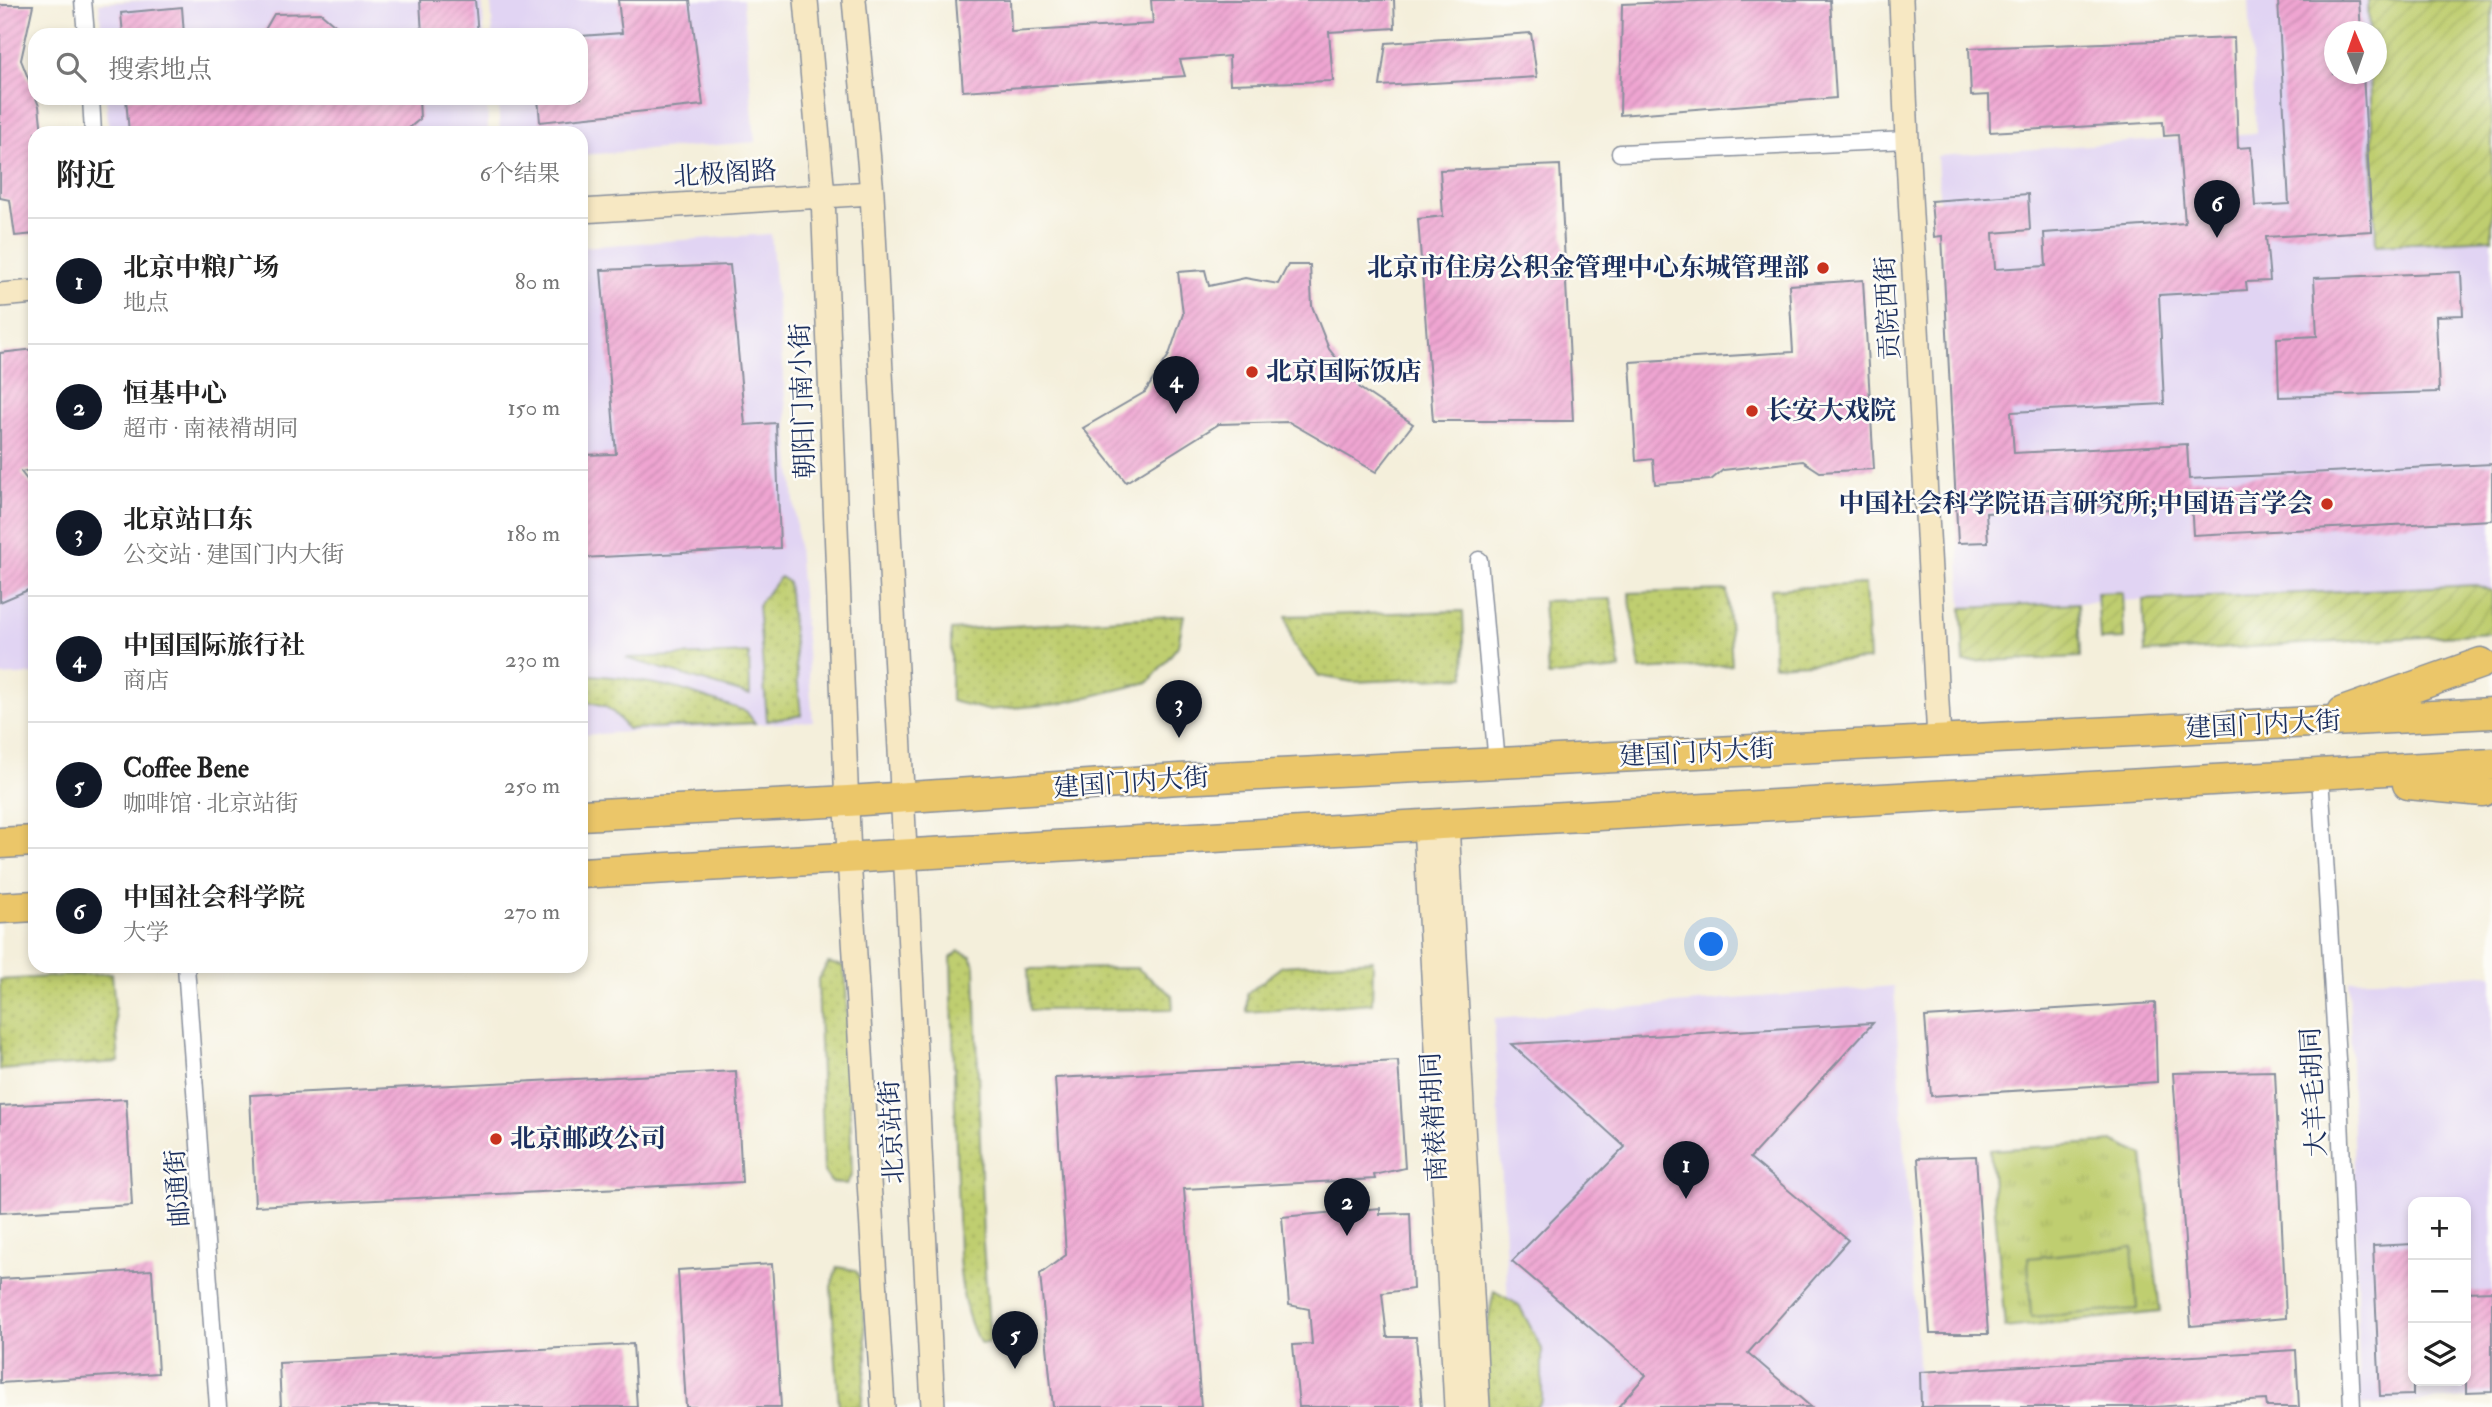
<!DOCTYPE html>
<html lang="zh">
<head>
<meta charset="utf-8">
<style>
	:root { --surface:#fff; --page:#f2f2f2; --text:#222; --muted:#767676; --line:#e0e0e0; --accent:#111827 }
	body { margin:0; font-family:"IM FELL Double Pica","Noto Serif SC",serif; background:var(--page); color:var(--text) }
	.controls { position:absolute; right:21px; bottom:21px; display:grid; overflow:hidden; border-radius:14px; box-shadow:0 4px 10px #0003 }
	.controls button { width:63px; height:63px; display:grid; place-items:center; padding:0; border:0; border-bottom:2px solid var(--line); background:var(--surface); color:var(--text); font:35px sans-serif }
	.compass { position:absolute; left:2324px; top:21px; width:63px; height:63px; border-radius:50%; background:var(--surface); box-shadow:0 4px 10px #0003; rotate:358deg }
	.you { position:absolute; left:1712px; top:945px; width:24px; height:24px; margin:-18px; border:5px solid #fff; border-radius:50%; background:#1a73e8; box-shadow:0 0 0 10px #1a73e833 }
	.badge { display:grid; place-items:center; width:46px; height:46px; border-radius:50%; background:var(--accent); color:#fff; font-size:23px; font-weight:700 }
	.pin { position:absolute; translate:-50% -58px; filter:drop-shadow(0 2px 4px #0008) }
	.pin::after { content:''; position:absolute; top:37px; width:24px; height:21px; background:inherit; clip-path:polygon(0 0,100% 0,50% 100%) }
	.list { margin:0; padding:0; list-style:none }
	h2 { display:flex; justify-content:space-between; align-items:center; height:91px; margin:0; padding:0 28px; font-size:30px }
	h2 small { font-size:23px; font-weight:400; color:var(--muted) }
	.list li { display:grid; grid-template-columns:46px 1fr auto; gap:21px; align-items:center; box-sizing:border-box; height:126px; padding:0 28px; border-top:2px solid var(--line) }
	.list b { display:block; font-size:26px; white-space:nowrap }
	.list p { margin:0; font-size:23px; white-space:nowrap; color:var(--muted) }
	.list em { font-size:23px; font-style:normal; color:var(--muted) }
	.icon { flex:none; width:38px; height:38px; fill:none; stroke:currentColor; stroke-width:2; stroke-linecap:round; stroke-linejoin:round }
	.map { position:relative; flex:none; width:2492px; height:1407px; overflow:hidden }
	.search { position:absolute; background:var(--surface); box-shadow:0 4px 10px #0003; left:28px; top:28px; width:560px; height:77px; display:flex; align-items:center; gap:18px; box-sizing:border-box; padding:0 24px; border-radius:21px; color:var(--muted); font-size:26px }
	.panel { position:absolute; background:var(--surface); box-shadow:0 4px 10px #0003; left:28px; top:126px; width:560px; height:847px; border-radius:21px }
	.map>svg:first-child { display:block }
</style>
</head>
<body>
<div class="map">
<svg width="2492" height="1407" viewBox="0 0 2492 1407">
	<defs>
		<pattern id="grass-dots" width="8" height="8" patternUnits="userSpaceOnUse" patternTransform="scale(1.75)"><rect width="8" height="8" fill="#bfce70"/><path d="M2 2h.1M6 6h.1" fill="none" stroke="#a4b163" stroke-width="1.8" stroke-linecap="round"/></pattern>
		<pattern id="park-tufts" width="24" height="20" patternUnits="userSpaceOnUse" patternTransform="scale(1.75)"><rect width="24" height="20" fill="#bfce70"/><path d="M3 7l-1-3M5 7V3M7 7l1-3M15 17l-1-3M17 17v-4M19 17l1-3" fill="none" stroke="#a4b163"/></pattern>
		<pattern id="garden-furrows" width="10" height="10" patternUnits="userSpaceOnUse" patternTransform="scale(1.75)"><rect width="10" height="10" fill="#bfce70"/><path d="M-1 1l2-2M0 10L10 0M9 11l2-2" fill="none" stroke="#a4b163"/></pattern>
		<pattern id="building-hatch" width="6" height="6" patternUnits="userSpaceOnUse" patternTransform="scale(1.75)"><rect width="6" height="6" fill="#efa5d1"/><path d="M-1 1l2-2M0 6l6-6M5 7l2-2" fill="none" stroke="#cc8eb6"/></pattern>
	</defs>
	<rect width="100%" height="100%" fill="#fdfcf7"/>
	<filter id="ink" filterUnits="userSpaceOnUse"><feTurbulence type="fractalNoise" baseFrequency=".0143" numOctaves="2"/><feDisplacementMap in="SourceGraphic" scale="14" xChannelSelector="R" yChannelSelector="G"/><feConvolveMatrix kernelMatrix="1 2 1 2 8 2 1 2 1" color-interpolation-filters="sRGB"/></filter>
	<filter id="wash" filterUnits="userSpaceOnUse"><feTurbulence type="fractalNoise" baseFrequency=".00686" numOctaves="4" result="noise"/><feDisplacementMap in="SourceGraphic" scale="28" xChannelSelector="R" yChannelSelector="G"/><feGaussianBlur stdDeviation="1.57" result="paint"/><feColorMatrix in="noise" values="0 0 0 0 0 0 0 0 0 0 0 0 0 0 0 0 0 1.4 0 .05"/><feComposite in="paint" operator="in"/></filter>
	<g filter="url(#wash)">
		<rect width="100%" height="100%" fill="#f4efdb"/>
		<path fill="#e1d4f3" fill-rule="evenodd" d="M149,0H482L484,35H102L99,3Z
			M491,0H743L755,142L581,155V133H500L498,98H581V35H493Z
			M2249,0H2492V591L2477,585L1962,608L1937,156L2256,133ZM2334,32H2376V74H2334Z
			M106,98H487L488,133H109Z
			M771,234L813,721L581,735V247Z
			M35,509V674L0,676V528Z
			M2492,974V1396L2360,1406L2349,980ZM2413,1202H2466V1381H2413Z
			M1894,986L1921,1407H1513L1494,1019Z"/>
		<path fill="url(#grass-dots)" stroke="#6d7e67" stroke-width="2" d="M780,577L788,582L801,715L767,721L758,605Z
			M1865,584L1869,660L1774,665L1771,589Z
			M1727,590L1732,665L1640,670L1629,593Z
			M1611,599L1620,669L1548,676L1543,601Z
			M1463,611L1465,677L1353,682L1319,676L1293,645L1286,616Z
			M1184,615L1178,646L1149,682L1059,704L987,710L951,701V630Z
			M749,653L750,695L626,658Z
			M581,674L623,678L676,688L746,711L755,723L627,729C614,710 605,702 581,702Z
			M959,951L971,956L975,967L983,1243L990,1342L981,1344C966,1323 960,1282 959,1256L951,958Z
			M1373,960L1372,1003L1247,1012V994L1282,966Z
			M828,963L843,966L846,980L852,1174L846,1185L831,1182L824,1172L818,979Z
			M1137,968L1172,995L1173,1009L1030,1010L1028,969Z
			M112,973L119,1062L0,1070V980Z
			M837,1267L855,1270L862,1281L867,1358L861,1407H839L831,1287Z
			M1494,1291L1519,1305L1542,1349V1400L1537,1407H1488C1482,1368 1485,1329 1494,1291Z"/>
		<path fill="url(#park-tufts)" stroke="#6d7e67" stroke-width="2" d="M2114,1142L2143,1155L2160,1312L2005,1328L1990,1150Z"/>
		<path fill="url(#garden-furrows)" stroke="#6d7e67" stroke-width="2" d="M2368,0H2492V239L2376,245L2370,74H2376V32L2369,31Z
			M2477,585L2492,591V633L2145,653L2143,600Z
			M2122,592L2124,639L2100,640L2097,593Z
			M2078,603L2080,657L1964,662L1962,608Z"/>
		<path fill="#bfce70" stroke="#6d7e67" stroke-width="2" d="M2132,1247L2137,1309L2031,1317L2028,1258Z"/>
		<g id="blocks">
			<path fill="url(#building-hatch)" d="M420,0H475L478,35H422Z
				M618,0H690L703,105L540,122L538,98H581V36L622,33Z
				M956,0H1010L1011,32L1153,24L1151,0H1394L1395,28L1329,32L1333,81L1230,84L1229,56L1180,60L1185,76L963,91Z
				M1723,0H1830L1836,98L1620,115L1622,4Z
				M2278,0H2359L2361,32H2334V74H2363L2372,231L2266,237L2270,281L2246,282L2247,290L2159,295L2164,404L2011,412L2014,453L2187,444L2189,479L2492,464V520L2193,535L2191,501L1986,513L1988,542L1958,543L1942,236L1934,237L1931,201L2028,194L2030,230L1993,233L1995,269L2046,266L2044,233L2185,223L2178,135L2164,136L2163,122L1990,132L1989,95L1971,96L1969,48L2234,38L2238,148L2251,147L2255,206L2289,204Z
				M0,5H33L21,60L39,106L42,133H35V234L15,236L10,200L0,198Z
				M182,7L184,35H123L121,13Z
				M321,13L347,35H262L274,14Z
				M1531,33L1537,77L1380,86L1386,43Z
				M126,98H419L420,119L403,133H129Z
				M1560,165L1573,421H1433L1418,219L1443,216L1440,170Z
				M730,265L745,425L776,423L780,548L581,558V455L616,454L601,270Z
				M1288,265H1310L1312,306L1329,349L1361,389L1413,424L1376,472L1289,422L1219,424L1126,482L1083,428L1145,392L1169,355L1183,314L1178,272L1205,270L1209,286L1245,278L1278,284Z
				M2461,272L2463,315L2436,316L2439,392L2279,397L2277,338L2317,336L2314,278Z
				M1863,280L1874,469L1820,472L1803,461L1723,470L1711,480L1655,484L1653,459L1636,461L1630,362L1793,352L1789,285Z
				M35,349V469L21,472L35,490V587L0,602V353Z
				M2155,1003L2157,1082L1931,1096L1925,1017Z
				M1873,1023L1750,1158L1848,1240L1748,1353L1811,1407H1618L1646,1375L1512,1261L1625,1147L1511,1044Z
				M1398,1061L1405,1168L1374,1175L1375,1179L1184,1189L1201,1407H1053L1040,1274L1066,1255L1055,1078Z
				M736,1071L742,1182L255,1206L250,1095Z
				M2275,1071L2286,1318L2191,1326L2173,1073Z
				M126,1099L132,1205L0,1213V1106Z
				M1976,1156L1988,1334H1930L1918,1158Z
				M1380,1208V1214L1410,1213L1413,1289L1382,1293L1387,1337H1416L1422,1407H1299L1293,1345L1312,1344L1309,1309L1289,1305L1282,1217Z
				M2413,1244V1395L2380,1396L2373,1246Z
				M772,1264L781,1407H686L678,1270Z
				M152,1270L158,1373L0,1383V1279Z
				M2492,1291V1392L2466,1393V1292Z
				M633,1344L637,1407H281L279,1363Z
				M2296,1350L2299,1407H2267L2266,1400L2153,1407H1921L1920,1372Z"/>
		</g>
	</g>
	<g filter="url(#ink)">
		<use href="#blocks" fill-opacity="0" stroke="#888f9c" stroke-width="2"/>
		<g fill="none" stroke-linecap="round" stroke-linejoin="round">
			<defs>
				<path id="street" d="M83,0L86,35
					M91,98L93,133
					M1620,153L1907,140
					M1479,560L1497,764
					M2320,775L2339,1093L2352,1407
					M186,966L218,1407"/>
				<path id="secondary" d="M806,0L823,196L849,858L883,1407
					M854,0L872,193L933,1407
					M1901,0L1907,140L1939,740
					M581,211L872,193
					M0,295L35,292
					M1447,823L1478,1407
					M1425,824L1456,1407"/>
				<path id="highway" d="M2343,712L2481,663
					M2408,784L2483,791
					M581,815L848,801L1179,779L2492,713
					M0,843L35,841
					M581,873L2492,764
					M0,908L35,906"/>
			</defs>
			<use href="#street" stroke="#888f9c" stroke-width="19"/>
			<use href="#secondary" stroke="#888f9c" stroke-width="26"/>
			<use href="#highway" stroke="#888f9c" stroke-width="33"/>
			<use href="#street" stroke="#fff" stroke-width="16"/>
			<use href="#secondary" stroke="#f7e8c3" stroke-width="23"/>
			<use href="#highway" stroke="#ebc669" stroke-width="30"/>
		</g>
	</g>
	<g fill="#c8321e" stroke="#fdfcf7" stroke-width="2.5">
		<circle cx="1823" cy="268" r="7"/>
		<circle cx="1252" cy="372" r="7"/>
		<circle cx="1752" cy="411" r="7"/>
		<circle cx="2327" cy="504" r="7"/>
		<circle cx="496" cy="1139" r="7"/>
	</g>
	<g text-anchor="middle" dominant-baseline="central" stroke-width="5" stroke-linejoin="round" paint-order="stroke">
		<g font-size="26" fill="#1b2f5e" stroke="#fdfcf7">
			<text transform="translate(725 174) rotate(-4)">北极阁路</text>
			<text transform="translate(1888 308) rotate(-93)">贡院西街</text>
			<text transform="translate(803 401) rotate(-92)">朝阳门南小街</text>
			<text transform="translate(2263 725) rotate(-3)">建国门内大街</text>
			<text transform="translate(1697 753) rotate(-3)">建国门内大街</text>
			<text transform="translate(1131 783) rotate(-4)">建国门内大街</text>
			<text transform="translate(2314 1092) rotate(-93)">大羊毛胡同</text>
			<text transform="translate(1434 1117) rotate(-93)">南裱褙胡同</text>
			<text transform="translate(892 1132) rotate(-93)">北京站街</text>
			<text transform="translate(178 1188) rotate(-94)">邮通街</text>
		</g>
		<g font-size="26" font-weight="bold" fill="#1b2f5e" stroke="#fdfcf7" text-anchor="start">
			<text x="1809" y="268" text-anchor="end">北京市住房公积金管理中心东城管理部</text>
			<text x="1266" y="372">北京国际饭店</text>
			<text x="1766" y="411">长安大戏院</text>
			<text x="2313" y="504" text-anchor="end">中国社会科学院语言研究所;中国语言学会</text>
			<text x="510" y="1139">北京邮政公司</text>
		</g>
	</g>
</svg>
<div class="controls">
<button>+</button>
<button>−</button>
<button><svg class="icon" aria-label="layers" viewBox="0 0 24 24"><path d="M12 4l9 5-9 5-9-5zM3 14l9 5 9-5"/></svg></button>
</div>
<svg class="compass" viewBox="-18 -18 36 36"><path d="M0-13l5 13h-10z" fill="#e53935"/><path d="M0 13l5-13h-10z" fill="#767676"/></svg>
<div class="you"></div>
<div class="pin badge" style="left:1686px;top:1199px">1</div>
<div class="pin badge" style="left:1347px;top:1236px">2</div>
<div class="pin badge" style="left:1179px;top:738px">3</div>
<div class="pin badge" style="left:1176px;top:414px">4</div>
<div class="pin badge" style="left:1015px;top:1369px">5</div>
<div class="pin badge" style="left:2217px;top:238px">6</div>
<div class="search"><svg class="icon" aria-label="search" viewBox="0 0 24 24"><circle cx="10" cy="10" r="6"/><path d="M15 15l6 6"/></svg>搜索地点</div>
<section class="panel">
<h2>附近<small>6个结果</small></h2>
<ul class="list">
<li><span class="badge">1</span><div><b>北京中粮广场</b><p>地点</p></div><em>80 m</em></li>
<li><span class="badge">2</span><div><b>恒基中心</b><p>超市 · 南裱褙胡同</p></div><em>150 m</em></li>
<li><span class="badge">3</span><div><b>北京站口东</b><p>公交站 · 建国门内大街</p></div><em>180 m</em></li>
<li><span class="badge">4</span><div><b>中国国际旅行社</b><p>商店</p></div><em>230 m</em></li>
<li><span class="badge">5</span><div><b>Coffee Bene</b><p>咖啡馆 · 北京站街</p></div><em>250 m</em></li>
<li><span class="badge">6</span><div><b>中国社会科学院</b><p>大学</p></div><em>270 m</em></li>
</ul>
</section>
</div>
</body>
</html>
